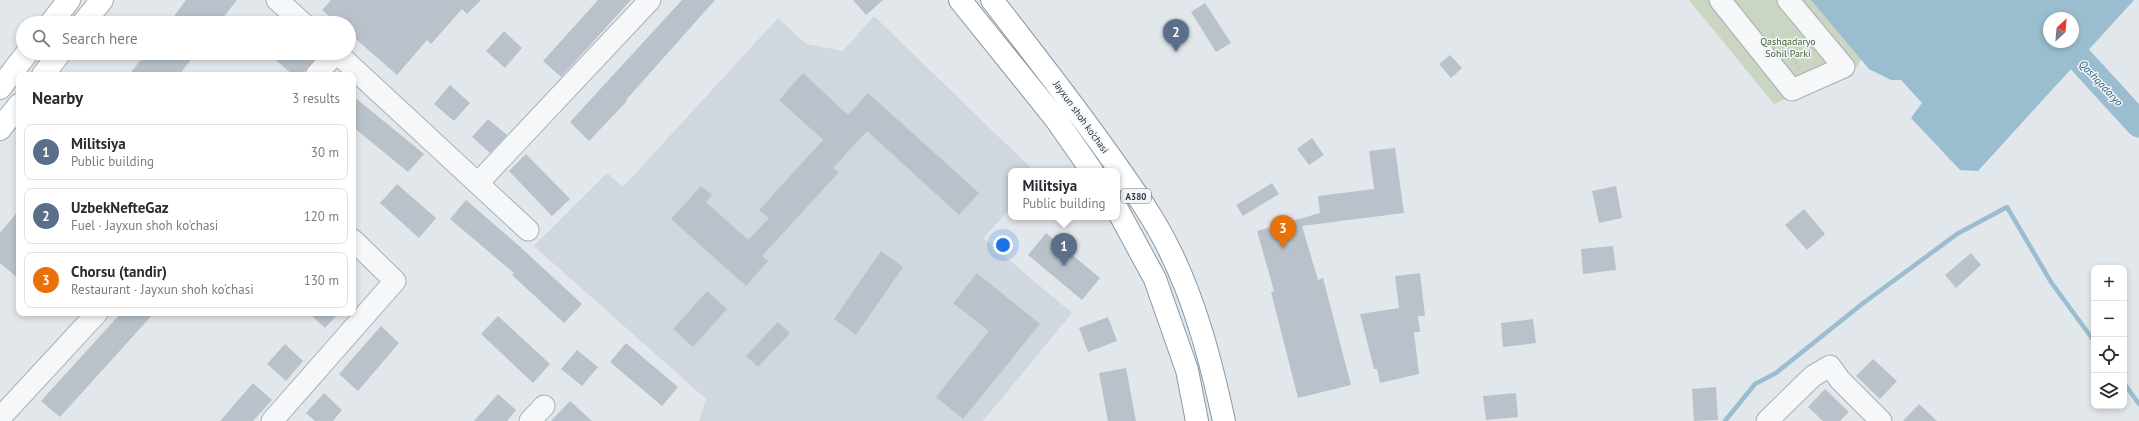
<!DOCTYPE html>
<html lang="en">
<head>
<meta charset="utf-8">
<style>
	:root { --surface:#fff; --page:#f2f2f3; --text:#2b2b33; --muted:#7c7c81; --line:#e1e1e2; --accent:#b45309 }
	body { margin:0; font-family:"PT Sans",sans-serif; background:var(--page); color:var(--text) }
	.controls { position:absolute; right:12px; bottom:12px; display:grid; overflow:hidden; border-radius:8px; box-shadow:0 2px 6px #0003 }
	.controls button { width:36px; height:36px; display:grid; place-items:center; padding:0; border:0; border-bottom:1px solid var(--line); background:var(--surface); color:var(--text); font:20px sans-serif }
	.compass { position:absolute; left:2043px; top:12px; width:36px; height:36px; border-radius:50%; background:var(--surface); box-shadow:0 2px 6px #0003; rotate:26deg }
	.you { position:absolute; left:1003px; top:245px; width:14px; height:14px; margin:-10px; border:3px solid #fff; border-radius:50%; background:#1a73e8; box-shadow:0 0 0 6px #1a73e833 }
	.badge { display:grid; place-items:center; width:26px; height:26px; border-radius:50%; background:var(--accent); color:#fff; font-size:13px; font-weight:700 }
	.pin { position:absolute; translate:-50% -33px; filter:drop-shadow(0 1px 2px #0008) }
	.pin::after { content:''; position:absolute; top:21px; width:14px; height:12px; background:inherit; clip-path:polygon(0 0,100% 0,50% 100%) }
	.popup { position:absolute; left:1008px; top:168px; width:112px; height:52px; box-sizing:border-box; display:grid; place-content:center; border-radius:8px; background:var(--surface); filter:drop-shadow(0 1px 3px #0005); font-size:13px; white-space:nowrap; color:var(--muted) }
	.popup b { font-size:15px; color:var(--text) }
	.popup::after { content:''; position:absolute; left:50%; top:100%; margin-left:-8px; border:8px solid transparent; border-top-color:var(--surface) }
	.list { margin:0; padding:0; list-style:none }
	h2 { display:flex; justify-content:space-between; align-items:center; height:52px; margin:0; padding:0 16px; font-size:17px }
	h2 small { font-size:13px; font-weight:400; color:var(--muted) }
	.list li { display:grid; grid-template-columns:26px 1fr auto; gap:12px; align-items:center; box-sizing:border-box; height:56px; margin:0 8px 8px; padding:0 8px; border:1px solid var(--line); border-radius:8px }
	.list b { display:block; font-size:15px; white-space:nowrap }
	.list p { margin:0; font-size:13px; white-space:nowrap; color:var(--muted) }
	.list em { font-size:13px; font-style:normal; color:var(--muted) }
	.icon { flex:none; width:22px; height:22px; fill:none; stroke:currentColor; stroke-width:2; stroke-linecap:round; stroke-linejoin:round }
	.map { position:relative; flex:none; width:2139px; height:421px; overflow:hidden }
	.search { position:absolute; background:var(--surface); box-shadow:0 2px 6px #0003; left:16px; top:16px; width:340px; height:44px; display:flex; align-items:center; gap:10px; box-sizing:border-box; padding:0 14px; border-radius:22px; color:var(--muted); font-size:15px }
	.panel { position:absolute; background:var(--surface); box-shadow:0 2px 6px #0003; left:16px; top:72px; width:340px; height:244px; border-radius:8px }
	.map>svg:first-child { display:block }
</style>
</head>
<body>
<div class="map">
<svg width="2139" height="421" viewBox="0 0 2139 421">
	<rect width="100%" height="100%" fill="#e2e7ec"/>
	<path fill="#d0d7de" d="M874,16L1034,171H1011V208L983,238L1072,313L983,421H699L706,399L534,246L607,173L623,187L778,18L806,44L843,51Z"/>
	<path fill="#cbd6c2" d="M1689,0H1891L1857,67L1774,104Z"/>
	<path fill="#9abdcf" fill-rule="evenodd" d="M1811,0H2134L1978,171L1960,170L1911,118L1922,103L1901,80H1891L1869,69ZM2049,18H2073V42H2049Z"/>
	<g fill="none" stroke-linecap="round" stroke-linejoin="round">
		<path stroke="#9abdcf" stroke-width="4.5" d="M2124,383L2139,404
			M1725,421L1755,384L1776,373L1862,304L1957,234L2007,207L2051,282L2094,341"/>
		<path stroke="#9abdcf" stroke-width="27" d="M2064,42L2139,124"/>
	</g>
	<path fill="#b9c2ca" d="M186,0H237L219,23H169Z
		M331,0H481L467,14L462,9L431,44L427,40L397,75L349,33V23H337L322,10Z
		M598,0H631L561,77L543,61Z
		M682,0H715L626,100L627,101L589,141L570,122Z
		M853,0H883L866,15Z
		M1205,3L1231,43L1216,52L1191,12Z
		M504,31L522,48L505,68L486,51Z
		M146,53H196L179,75H129Z
		M268,53H308L315,59L301,75H293Z
		M1450,55L1462,68L1451,78L1439,64Z
		M803,73L848,115L868,93L979,193L959,215L867,131L833,168L839,172L762,256L768,261L746,286L671,219L701,186L712,195L706,202L748,240L769,218L759,210L823,140L779,100Z
		M450,85L470,103L454,121L434,104Z
		M353,96L424,154L408,172L353,127Z
		M488,119L507,135L490,153L472,137Z
		M1312,138L1324,155L1309,165L1297,149Z
		M1395,148L1404,213L1302,226L1318,280L1323,278L1351,385L1298,398L1271,292L1274,291L1257,231L1320,213L1318,196L1374,189L1369,151Z
		M526,154L570,199L552,216L509,171Z
		M1272,183L1279,194L1243,216L1236,205Z
		M397,184L436,218L419,238L380,203Z
		M1616,186L1622,218L1599,223L1592,191Z
		M466,200L517,244L582,304L564,323L512,275L514,273L450,219Z
		M1804,209L1825,234L1807,250L1785,225Z
		M19,210V279L0,263V233Z
		M1046,233L1100,278L1082,300L1028,255Z
		M1613,246L1616,270L1583,274L1581,249Z
		M881,251L903,267L856,335L834,319Z
		M1971,253L1981,265L1956,288L1945,275Z
		M977,273L1040,324L963,419L936,397L989,331L953,303Z
		M1420,273L1425,316H1418L1420,332H1414L1419,374L1380,383L1377,369H1374L1360,314L1399,308L1395,276Z
		M707,291L727,309L693,347L673,329Z
		M121,313H154L60,417L41,401Z
		M309,313H339L325,328Z
		M498,316L550,364L533,383L481,334Z
		M1108,317L1117,341L1088,352L1079,328Z
		M1533,319L1536,343L1503,347L1501,323Z
		M778,322L790,333L758,367L746,356Z
		M381,326L399,343L358,391L339,374Z
		M626,343L678,387L662,406L610,362Z
		M285,344L303,361L286,381L267,364Z
		M577,350L598,367L582,386L561,369Z
		M1873,359L1897,381L1880,399L1856,376Z
		M1126,368L1136,421H1108L1099,373Z
		M253,383L272,400L253,421H220Z
		M1716,387L1718,420L1694,421L1692,389Z
		M1825,389L1849,412L1840,421H1823L1808,407Z
		M324,393L342,410L333,421H315L306,413Z
		M1516,393L1518,417L1486,420L1483,396Z
		M498,394L516,410L507,421H474Z
		M570,401L592,421H551Z
		M1919,404L1937,421H1903Z"/>
	<g fill="none" stroke-linecap="round" stroke-linejoin="round">
		<defs>
			<path id="minor" d="M277,0L303,23
				M1720,0L1792,90L1844,67L1788,0
				M337,53L528,230
				M316,75L336,53
				M478,183L650,0
				M0,418L97,313
				M272,421L395,281L353,240
				M530,421L544,406
				M1767,421L1813,376L1830,366L1840,380L1881,421"/>
			<path id="major" d="M51,23L69,0
				M83,23L102,0
				M43,75L60,53
				M0,88L27,53
				M0,129L19,105"/>
			<path id="highway" d="M960,0L1055,118L1092,171
				M992,0C1033,53 1075,106 1114,162C1133,189 1154,218 1169,249C1196,303 1211,362 1224,421
				M1117,209L1155,279L1187,370L1197,421"/>
		</defs>
		<use href="#minor" stroke="#a6afb7" stroke-width="23"/>
		<use href="#major" stroke="#a0aeb8" stroke-width="24"/>
		<use href="#highway" stroke="#8898a4" stroke-width="24"/>
		<path stroke="#c0c5ca" stroke-width="2.5" stroke-dasharray="3 3" stroke-linecap="butt" d="M1772,34L1800,68"/>
		<use href="#minor" stroke="#f5f7f9" stroke-width="21"/>
		<use href="#major" stroke="#fff" stroke-width="22"/>
		<use href="#highway" stroke="#fff" stroke-width="22"/>
	</g>
	<g text-anchor="middle" dominant-baseline="central" stroke-width="3" stroke-linejoin="round" paint-order="stroke">
		<rect fill="#f2f6f9" stroke="#65717b" stroke-width="1" x="1121" y="189" width="30" height="14" rx="3"/>
		<g font-size="9" font-weight="bold" fill="#283845">
			<text x="1136" y="196">A380</text>
		</g>
		<g font-size="10" fill="#456234" stroke="#f2f6f9">
			<text x="1788" y="41">Qashqadaryo<tspan x="1788" dy="12">Sohil Parki</tspan></text>
		</g>
		<g font-size="10" fill="#283845" stroke="#f2f6f9">
			<text transform="translate(1081 117) rotate(54)">Jayxun shoh ko'chasi</text>
		</g>
		<g font-size="11" font-style="italic" fill="#2e607d" stroke="#f2f6f9">
			<text transform="translate(2101 83) rotate(47)">Qashqadaryo</text>
		</g>
	</g>
</svg>
<div class="controls">
<button>+</button>
<button>−</button>
<button><svg class="icon" aria-label="locate" viewBox="0 0 24 24"><circle cx="12" cy="12" r="6"/><path d="M12 2v4M12 18v4M2 12h4M18 12h4"/></svg></button>
<button><svg class="icon" aria-label="layers" viewBox="0 0 24 24"><path d="M12 4l9 5-9 5-9-5zM3 14l9 5 9-5"/></svg></button>
</div>
<svg class="compass" viewBox="-18 -18 36 36"><path d="M0-13l5 13h-10z" fill="#e53935"/><path d="M0 13l5-13h-10z" fill="#7c7c81"/></svg>
<div class="you"></div>
<div class="pin badge" style="left:1064px;top:266px;background:#5c6f8a">1</div>
<div class="popup"><b>Militsiya</b>Public building</div>
<div class="pin badge" style="left:1176px;top:52px;background:#5c6f8a">2</div>
<div class="pin badge" style="left:1283px;top:248px;background:#e8710a">3</div>
<div class="search"><svg class="icon" aria-label="search" viewBox="0 0 24 24"><circle cx="10" cy="10" r="6"/><path d="M15 15l6 6"/></svg>Search here</div>
<section class="panel">
<h2>Nearby<small>3 results</small></h2>
<ul class="list">
<li><span class="badge" style="background:#5c6f8a">1</span><div><b>Militsiya</b><p>Public building</p></div><em>30 m</em></li>
<li><span class="badge" style="background:#5c6f8a">2</span><div><b>UzbekNefteGaz</b><p>Fuel · Jayxun shoh ko'chasi</p></div><em>120 m</em></li>
<li><span class="badge" style="background:#e8710a">3</span><div><b>Chorsu (tandir)</b><p>Restaurant · Jayxun shoh ko'chasi</p></div><em>130 m</em></li>
</ul>
</section>
</div>
</body>
</html>
